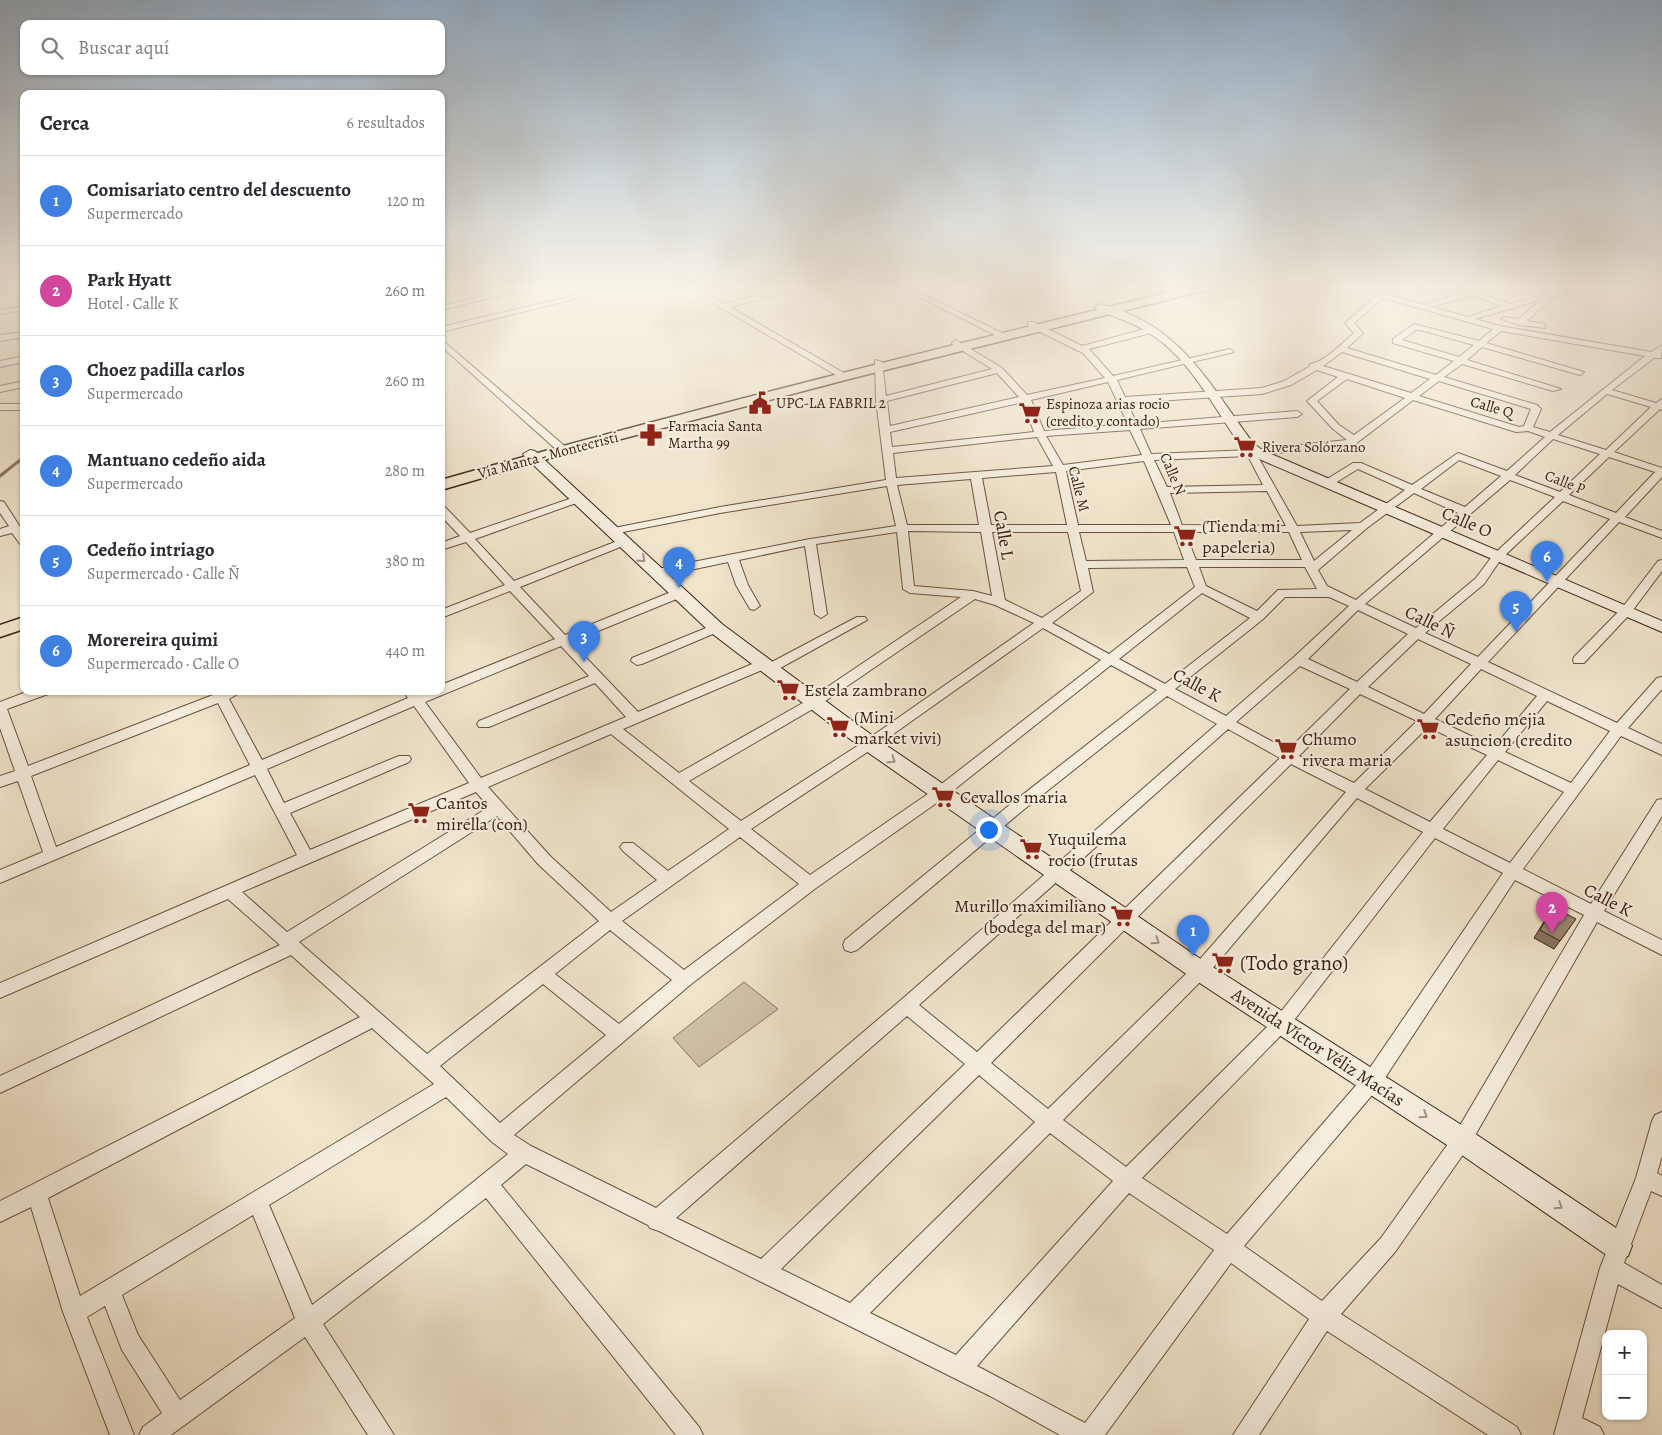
<!DOCTYPE html>
<html lang="es">
<head>
<meta charset="utf-8">
<style>
	:root { --surface:#fff; --page:#f2f2f3; --text:#2b2b33; --muted:#7c7c81; --line:#e1e1e2; --accent:#8f2418 }
	body { margin:0; font-family:Alegreya,serif; background:var(--page); color:var(--text) }
	.controls { position:absolute; right:15px; bottom:15px; display:grid; overflow:hidden; border-radius:10px; box-shadow:0 1px 4px #0004 }
	.controls button { width:45px; height:45px; display:grid; place-items:center; padding:0; border:0; border-bottom:1px solid var(--line); background:var(--surface); color:var(--text); font:25px sans-serif }
	.you { position:absolute; left:988px; top:829px; width:18px; height:18px; margin:-12px; border:4px solid #fff; border-radius:50%; background:#1a73e8; box-shadow:0 0 0 8px #1a73e833 }
	.badge { display:grid; place-items:center; width:32px; height:32px; border-radius:50%; background:var(--accent); color:#fff; font-size:16px; font-weight:700 }
	.pin { position:absolute; translate:-50% -41px; filter:drop-shadow(0 1px 2px #0008) }
	.pin::after { content:''; position:absolute; top:26px; width:18px; height:15px; background:inherit; clip-path:polygon(0 0,100% 0,50% 100%) }
	.list { margin:0; padding:0; list-style:none }
	h2 { display:flex; justify-content:space-between; align-items:center; height:65px; margin:0; padding:0 20px; font-size:21px }
	h2 small { font-size:16px; font-weight:400; color:var(--muted) }
	.list li { display:grid; grid-template-columns:32px 1fr auto; gap:15px; align-items:center; box-sizing:border-box; height:90px; padding:0 20px; border-top:1px solid var(--line) }
	.list b { display:block; font-size:19px; white-space:nowrap }
	.list p { margin:0; font-size:16px; white-space:nowrap; color:var(--muted) }
	.list em { font-size:16px; font-style:normal; color:var(--muted) }
	.icon { flex:none; width:28px; height:28px; fill:none; stroke:currentColor; stroke-width:2; stroke-linecap:round; stroke-linejoin:round }
	.map { position:relative; flex:none; width:1662px; height:1435px; overflow:hidden }
	.search { position:absolute; background:var(--surface); box-shadow:0 1px 4px #0004; left:20px; top:20px; width:425px; height:55px; display:flex; align-items:center; gap:12px; box-sizing:border-box; padding:0 18px; border-radius:10px; color:var(--muted); font-size:19px }
	.panel { position:absolute; background:var(--surface); box-shadow:0 1px 4px #0004; left:20px; top:90px; width:425px; height:605px; border-radius:10px }
	.map>svg:first-child { display:block }
</style>
</head>
<body>
<div class="map">
<svg width="1662" height="1435" viewBox="0 0 1662 1435">
	<rect width="100%" height="100%" fill="#f0e4cb"/>
	<filter id="stains"><feTurbulence type="fractalNoise" baseFrequency=".004" numOctaves="4"/><feColorMatrix values="0 0 0 0 .2 0 0 0 0 .09 0 0 0 0 .02 0 0 0 .5 -.17"/></filter>
	<radialGradient id="worn" r=".72"><stop offset=".6" stop-color="#630" stop-opacity="0"/><stop offset="1" stop-color="#630" stop-opacity=".3"/></radialGradient>
	<path fill="#d2c3ac" stroke="#88725f" d="M744,982L778,1009L699,1067L673,1038Z"/>
	<g fill="none" stroke-linecap="round" stroke-linejoin="round">
		<path stroke="#846d5b" stroke-width="3" d="M0,476L24,457"/>
		<defs>
			<path id="street" d="M0,286H18L0,290Z
				M527,286H539L441,310V306Z
				M615,286H627L441,332V327Z
				M684,286H693L724,304L793,286H804L803,288L730,307L849,376L841,378Z
				M897,286H906L1008,336L1001,338Z
				M1343,286C1356,285 1373,295 1383,293C1395,290 1405,286 1419,286L1418,288L1388,295L1424,305L1465,292L1451,286C1459,286 1464,288 1471,289C1479,291 1491,286 1500,286L1480,293L1510,304L1564,289H1567V293L1552,297L1527,321L1545,324V328L1520,325L1501,319L1505,317L1519,319L1540,300L1475,319L1500,326L1651,352L1662,345L1661,358H1654L1612,390L1656,403L1662,399V410L1660,409L1614,452L1662,468V477L1625,517L1662,531V538L1619,522L1488,662L1617,723L1657,678L1662,677V689L1628,728L1662,744V755L1621,736L1523,869L1591,904L1657,800L1662,799V816L1604,911L1662,940V955L1597,922L1469,1146L1395,1252L1341,1314L1517,1427L1521,1435H1488L1327,1331L1259,1435H1233L1309,1319L1231,1263L1105,1435H1060L990,1396L659,1231L650,1228L648,1225L526,1164L501,1185L699,1427L703,1435H676L486,1198L323,1324L394,1435H368L305,1337L171,1435H139L143,1427L162,1413L122,1350L105,1306L87,1317L134,1435H110L63,1312L31,1207L0,1222V1201L360,1017L291,955L0,1093V1076L280,945L228,899L0,998V983L297,855L255,775L0,883V870L43,852L18,781L0,787V776L15,771L0,728V702L29,691H50L48,694L7,709L28,766L213,695L211,691H243L229,699L262,760L408,698L403,691H417L419,694L425,691H441V685L555,639L510,591L441,618V610L505,585L466,542L441,550V543L460,536L441,516V506L445,507L470,533L578,496L583,499L582,501L475,539L514,581L620,540H628V544L520,587L565,635L676,590H684L686,593L684,596L571,642L638,712L757,662L762,661L768,664L857,617H865L867,620L773,672L768,673L762,670L623,729L679,773L808,700L961,597L910,593L903,589L897,532L816,544L827,614L821,618L815,614L805,546L739,560L748,585L760,606L754,610L750,609L736,585L728,562L657,577L651,573L657,569L810,539L896,526L887,486L720,513L613,534L609,533V529L720,507L886,480L876,400L875,360L882,362L886,396L992,369L953,345L952,343L956,340L1002,368L1027,395L1105,378L1083,353L1028,326V322H1034L1082,346L1152,327L1155,328V332L1089,349L1113,376L1230,349L1234,352L1117,380L1125,397L1262,388L1284,381L1309,367L1310,364C1325,362 1342,343 1354,333L1345,323L1376,296ZM1472,295L1501,306L1468,317L1431,307ZM1383,298L1493,329L1479,341L1414,324L1393,339V343L1454,361L1436,375L1347,348L1363,333L1354,323ZM1416,330H1420L1474,345L1459,357L1402,340ZM1501,331L1645,356L1550,432L1533,427L1541,409L1537,405L1444,377L1462,364L1553,391L1561,389L1467,360L1482,347L1580,375L1584,372L1486,343ZM1342,352L1430,379L1411,393L1323,366ZM1317,370L1338,377L1307,401L1333,429L1347,440L1251,450L1151,454L1140,429L1297,417L1302,414L1297,411L1137,424L1127,403L1262,394L1291,385ZM997,373L1019,397L890,426L887,401ZM1347,379L1405,398L1354,435L1339,425L1317,401ZM1439,381L1531,409L1524,426L1519,427L1419,396ZM1108,382L1128,424L1044,431L1031,400ZM1607,394L1651,407L1606,450L1558,435ZM1413,400L1516,432L1528,431L1545,437L1507,471L1458,453L1412,485L1361,463H1353L1324,481V485H1332L1358,469L1405,490L1360,523L1297,526L1257,455L1354,445ZM1023,402L1034,432L892,447L890,432ZM1130,430L1142,455L1063,465L1046,436ZM1037,437L1053,466L896,478L893,453ZM1553,439L1600,454L1560,492L1515,475ZM1248,456L1263,485L1167,487L1154,460ZM1609,457L1655,472L1616,513L1569,495ZM1459,460L1501,476L1465,507L1421,489ZM1144,461L1171,525H1078L1066,471ZM1056,472L1067,525H991L982,478ZM971,479L979,525H907L897,485ZM1510,480L1555,497L1493,555L1476,578L1416,628L1365,604ZM1267,491L1286,526L1182,525L1170,493ZM1414,493L1458,513L1356,600L1327,586L1318,570L1367,528ZM1563,501L1610,519L1478,657L1425,633L1484,584L1501,559ZM1352,530L1314,561L1300,532ZM908,531L981,532L992,596L973,591L914,586ZM992,532H1068L1081,591L1042,618L1005,600ZM1079,532H1174L1184,560L1086,561ZM1185,532H1289L1302,560H1196ZM1187,567L1195,587L1109,654L1052,623L1093,592L1088,568ZM1199,567H1305L1317,589L1278,590L1257,611L1206,586ZM1202,593L1250,618L1165,684L1119,659ZM1285,597H1329L1349,606L1294,657L1226,716L1175,689L1262,620ZM975,599L995,605L1034,623L865,741L741,821L689,781L818,706ZM1358,610L1408,634L1357,682L1308,659ZM1043,628L1101,660L935,789L810,875L751,829L875,747ZM1418,639L1471,664L1424,714L1368,687ZM561,646L589,676L479,721L477,724L479,727H489L595,683L626,717L481,778L425,702ZM1111,665L1157,690L1012,803L845,940L843,945L845,950L851,952L857,950L1022,811L1167,696L1217,724L901,1000L656,1208L531,1146L514,1135L690,985L816,888L945,797ZM1300,666L1350,689L1288,750L1236,722ZM1481,669L1537,696L1494,747L1435,719ZM1360,694L1417,721L1354,783L1299,756ZM1547,701L1610,731L1571,783L1505,752ZM218,703L250,765L56,847L31,776ZM414,706L469,783L310,850L290,813L409,762L411,759L409,756H399L284,803L267,769ZM1428,727L1487,755L1430,822L1365,789ZM1228,729L1280,758L977,1052L919,1005ZM611,734L729,829L668,871L633,843H623L620,847L623,851L657,880L611,912L550,856L488,787ZM1498,760L1564,792L1510,863L1443,829ZM1291,764L1346,792L1194,966L1048,1109L991,1063ZM476,792L489,807L287,932L242,892ZM1357,798L1423,832L1276,1018L1126,1167L1063,1120L1206,976ZM497,816L538,864L599,921L427,1054L299,942ZM740,837L799,884L684,970L622,921ZM1435,838L1503,873L1365,1075L1227,1234L1142,1178L1288,1028ZM1515,880L1584,915L1455,1134L1381,1238L1322,1301L1244,1246L1379,1087ZM610,930L672,980L619,1024L555,974ZM543,984L606,1035L500,1123L440,1066ZM907,1016L965,1064L761,1259L676,1218ZM372,1028L434,1084L80,1296L48,1198ZM979,1075L1035,1122L850,1303L781,1269ZM446,1097L492,1142L508,1154L426,1220L312,1305L269,1205ZM1050,1133L1113,1181L956,1355L870,1313ZM1129,1193L1214,1250L1085,1423L977,1366ZM253,1215L295,1318L180,1400L138,1335L122,1295Z
				M24,306V310L0,314V310Z
				M24,332V337L0,341V335Z
				M441,339L567,448V452H559L441,346Z
				M24,356V362L0,367V361Z
				M24,381V387L0,392V386Z
				M0,404H24V410H0Z
				M0,501L4,502L24,533V545L20,544L12,533L0,536V529L9,526L0,513Z
				M1662,560V571L1630,614L1584,663H1574L1573,660L1574,657L1622,608L1658,561Z
				M716,624L722,628L720,631L642,664L637,665L631,661L632,658Z
				M1662,1112V1156L1657,1173L1662,1176V1196L1651,1191L1624,1263L1662,1285V1308L1618,1284L1582,1418L1600,1427L1604,1435H1554L1600,1268L1636,1178L1652,1121L1655,1115Z"/>
			<path id="secondary" d="M1100,304C1180,324 1208,382 1253,443L1262,450L1662,621V632L1252,456L1243,449C1215,410 1191,359 1149,333C1133,322 1113,317 1096,309L1095,307Z
				M530,450L535,451L722,624L877,739L1208,964L1471,1131L1628,1236L1632,1246L1628,1256L1618,1260L1608,1256L1453,1149L1192,978L863,749L710,632L525,457L523,454Z"/>
			<path id="primary" d="M1194,286H1213L1211,289L849,379L568,453L441,490V480C691,409 942,348 1194,286Z
				M24,617V629L0,637V625Z"/>
		</defs>
		<use href="#street" stroke="#6a5140" stroke-width="2"/>
		<use href="#secondary" stroke="#3e2012" stroke-width="2"/>
		<use href="#primary" stroke="#3e2012" stroke-width="3"/>
		<use href="#street" fill="#f5eddd" fill-rule="evenodd"/>
		<use href="#secondary" fill="#f5eddd" fill-rule="evenodd"/>
		<use href="#primary" fill="#f0e4cb" fill-rule="evenodd"/>
	</g>
	<path fill="#857362" stroke="#3e2012" d="M1553,907L1570,927L1554,949L1534,938Z"/>
	<path fill="#9b8672" stroke="#3e2012" d="M1553,907L1576,919L1560,941L1540,930Z"/>
	<defs><path id="oneway-chevron" d="M-2-3.5L2.5 0L-2 3.5" fill="none" stroke-width="1.6" stroke-linecap="round" stroke-linejoin="round" transform="scale(1.25)"/></defs>
	<g stroke="#a39182">
		<use href="#oneway-chevron" transform="translate(642 559) rotate(43)"/>
		<use href="#oneway-chevron" transform="translate(892 760) rotate(35)"/>
		<use href="#oneway-chevron" transform="translate(1156 941) rotate(34)"/>
		<use href="#oneway-chevron" transform="translate(1424 1115) rotate(33)"/>
		<use href="#oneway-chevron" transform="translate(1559 1206) rotate(34)"/>
	</g>
	<linearGradient id="sky" x2="0" y2="1"><stop stop-color="#93acc3"/><stop offset="0.59" stop-color="#f8f3e8"/><stop offset="1" stop-color="#f8f3e8" stop-opacity="0"/></linearGradient>
	<rect width="1662" height="486" fill="url(#sky)"/>
	<defs>
		<symbol id="civic-bare" viewBox="-9 -9 18 18"><path d="M-.6-6.5H3V-4.5H.6V-3L4-1V1h2V6H-6V1h2V-1L-.6-3ZM-1.2 2.5V6h2.4V2.5Z" fill="#8f2418" stroke="#f5eddd" stroke-width="2.5" paint-order="stroke"/></symbol>
		<symbol id="supermarket-bare" viewBox="-9 -9 18 18"><path d="M-6-5.5h2.5l.6 2H6L4.5 2H-2.5L-4.4-4H-6ZM-1.5 3.2a1.3 1.3 0 1 0 .1 0ZM3 3.2a1.3 1.3 0 1 0 .1 0Z" fill="#8f2418" stroke="#f5eddd" stroke-width="2.5" paint-order="stroke"/></symbol>
		<symbol id="pharmacy-bare" viewBox="-9 -9 18 18"><path d="M-2-6h4v4h4v4h-4v4h-4v-4h-4v-4h4Z" fill="#8f2418" stroke="#f5eddd" stroke-width="2.5" paint-order="stroke"/></symbol>
	</defs>
	<g fill-rule="evenodd">
		<use href="#civic-bare" x="744" y="387" width="32" height="32"/>
		<use href="#supermarket-bare" x="1014" y="397" width="32" height="32"/>
		<use href="#pharmacy-bare" x="635" y="419" width="32" height="32"/>
		<use href="#supermarket-bare" x="1229" y="431" width="32" height="32"/>
		<use href="#supermarket-bare" x="1169" y="520" width="32" height="32"/>
		<use href="#supermarket-bare" x="772" y="674" width="32" height="32"/>
		<use href="#supermarket-bare" x="822" y="711" width="32" height="32"/>
		<use href="#supermarket-bare" x="1412" y="713" width="32" height="32"/>
		<use href="#supermarket-bare" x="1270" y="733" width="32" height="32"/>
		<use href="#supermarket-bare" x="927" y="781" width="32" height="32"/>
		<use href="#supermarket-bare" x="403" y="797" width="32" height="32"/>
		<use href="#supermarket-bare" x="1015" y="833" width="32" height="32"/>
		<use href="#supermarket-bare" x="1106" y="900" width="32" height="32"/>
		<use href="#supermarket-bare" x="1207" y="947" width="32" height="32"/>
	</g>
	<g text-anchor="middle" dominant-baseline="central" stroke-width="4" stroke-linejoin="round" paint-order="stroke">
		<g font-size="15" fill="#3e2012" stroke="#f5eddd" text-anchor="start">
			<text x="776" y="403">UPC-LA FABRIL 2</text>
			<text x="1046" y="404">Espinoza arias rocio<tspan x="1046" dy="17">(credito y contado)</tspan></text>
			<text x="668" y="426">Farmacia Santa<tspan x="668" dy="17">Martha 99</tspan></text>
			<text x="1262" y="447">Rivera Solórzano</text>
		</g>
		<g font-size="15" fill="#3e2012" stroke="#f5eddd">
			<text transform="translate(1492 407) rotate(16)">Calle Q</text>
			<text transform="translate(548 455) rotate(-15)">Vía Manta - Montecristi</text>
			<text transform="translate(1173 474) rotate(67)">Calle N</text>
			<text transform="translate(1565 482) rotate(21)">Calle P</text>
			<text transform="translate(1079 489) rotate(76)">Calle M</text>
		</g>
		<g font-size="18" fill="#3e2012" stroke="#f5eddd">
			<text transform="translate(1467 522) rotate(23)">Calle O</text>
			<text transform="translate(1004 535) rotate(80)">Calle L</text>
			<text transform="translate(1430 622) rotate(26)">Calle Ñ</text>
			<text transform="translate(1197 685) rotate(28)">Calle K</text>
			<text transform="translate(1608 900) rotate(27)">Calle K</text>
			<text transform="translate(1318 1047) rotate(33)">Avenida Víctor Véliz Macías</text>
		</g>
		<g font-size="18" fill="#3e2012" stroke="#f5eddd" text-anchor="start">
			<text x="1202" y="526">(Tienda mi<tspan x="1202" dy="21">papeleria)</tspan></text>
			<text x="804" y="690">Estela zambrano</text>
			<text x="854" y="717">(Mini<tspan x="854" dy="21">market vivi)</tspan></text>
			<text x="1445" y="719">Cedeño mejia<tspan x="1445" dy="21">asuncion (credito</tspan></text>
			<text x="1302" y="739">Chumo<tspan x="1302" dy="21">rivera maria</tspan></text>
			<text x="960" y="797">Cevallos maria</text>
			<text x="436" y="803">Cantos<tspan x="436" dy="21">mirella (con)</tspan></text>
			<text x="1048" y="839">Yuquilema<tspan x="1048" dy="21">rocio (frutas</tspan></text>
			<text x="1106" y="906" text-anchor="end">Murillo maximiliano<tspan x="1106" dy="21">(bodega del mar)</tspan></text>
		</g>
		<g font-size="21" fill="#3e2012" stroke="#f5eddd" text-anchor="start">
			<text x="1240" y="963">(Todo grano)</text>
		</g>
	</g>
	<rect width="100%" height="100%" filter="url(#stains)"/>
	<rect width="100%" height="100%" fill="url(#worn)"/>
</svg>
<div class="controls">
<button>+</button>
<button>−</button>
</div>
<div class="you"></div>
<div class="pin badge" style="left:1193px;top:956px;background:#3f7fe0">1</div>
<div class="pin badge" style="left:1552px;top:933px;background:#d1479c">2</div>
<div class="pin badge" style="left:584px;top:662px;background:#3f7fe0">3</div>
<div class="pin badge" style="left:679px;top:588px;background:#3f7fe0">4</div>
<div class="pin badge" style="left:1516px;top:632px;background:#3f7fe0">5</div>
<div class="pin badge" style="left:1547px;top:582px;background:#3f7fe0">6</div>
<div class="search"><svg class="icon" aria-label="search" viewBox="0 0 24 24"><circle cx="10" cy="10" r="6"/><path d="M15 15l6 6"/></svg>Buscar aquí</div>
<section class="panel">
<h2>Cerca<small>6 resultados</small></h2>
<ul class="list">
<li><span class="badge" style="background:#3f7fe0">1</span><div><b>Comisariato centro del descuento</b><p>Supermercado</p></div><em>120 m</em></li>
<li><span class="badge" style="background:#d1479c">2</span><div><b>Park Hyatt</b><p>Hotel · Calle K</p></div><em>260 m</em></li>
<li><span class="badge" style="background:#3f7fe0">3</span><div><b>Choez padilla carlos</b><p>Supermercado</p></div><em>260 m</em></li>
<li><span class="badge" style="background:#3f7fe0">4</span><div><b>Mantuano cedeño aida</b><p>Supermercado</p></div><em>280 m</em></li>
<li><span class="badge" style="background:#3f7fe0">5</span><div><b>Cedeño intriago</b><p>Supermercado · Calle Ñ</p></div><em>380 m</em></li>
<li><span class="badge" style="background:#3f7fe0">6</span><div><b>Morereira quimi</b><p>Supermercado · Calle O</p></div><em>440 m</em></li>
</ul>
</section>
</div>
</body>
</html>
